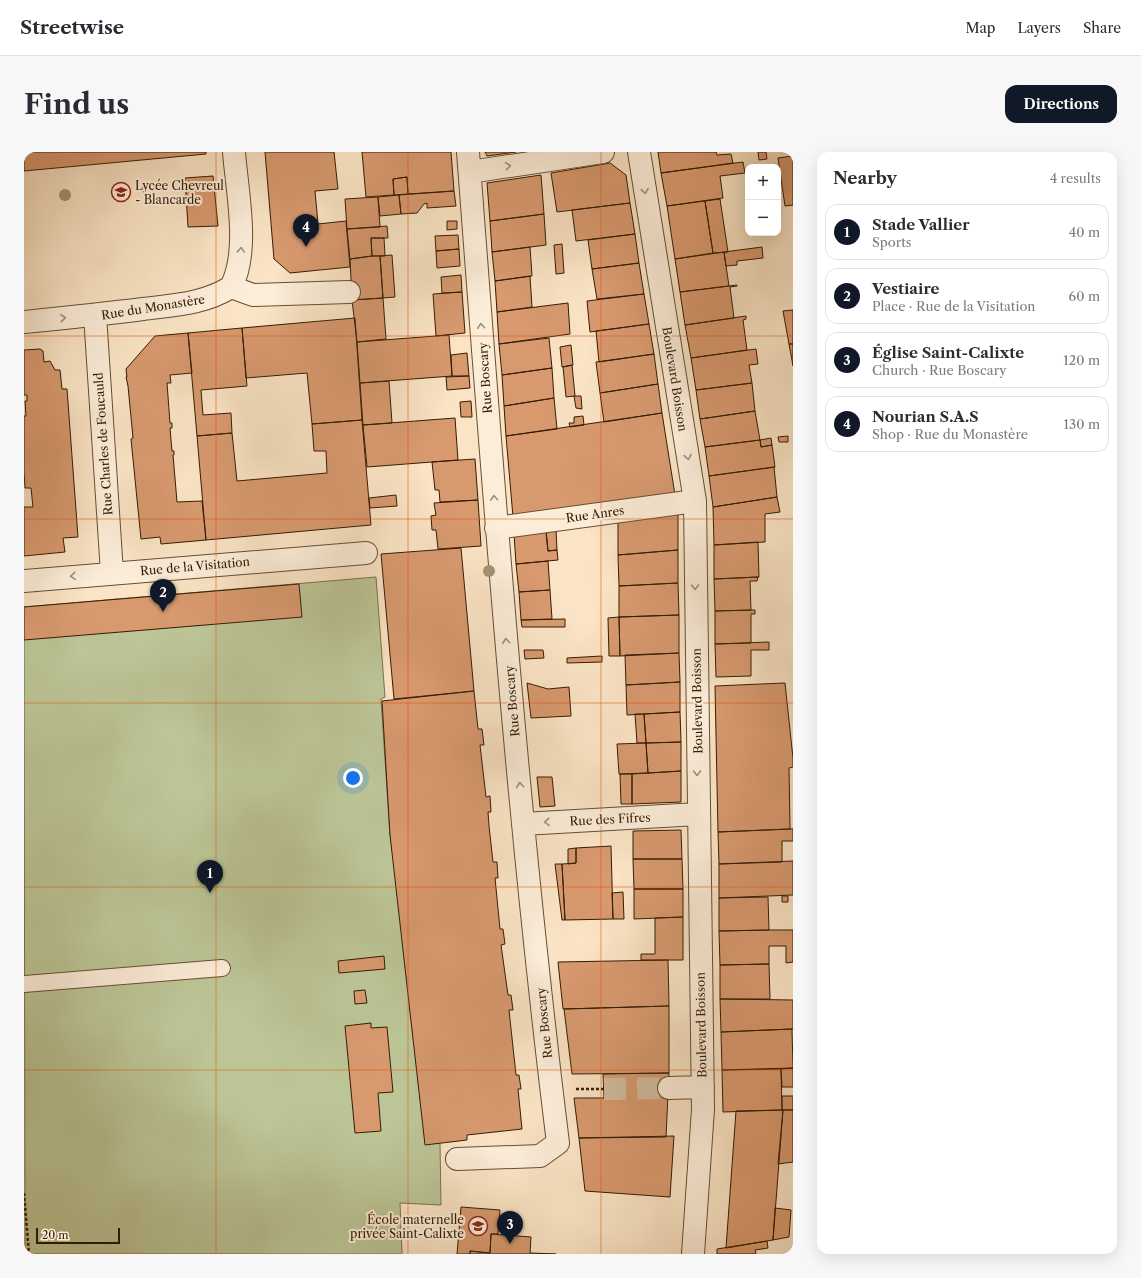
<!DOCTYPE html>
<html lang="en">
<head>
<meta charset="utf-8">
<style>
	:root { --surface:#fff; --page:#f7f7f7; --text:#2b2b33; --muted:#7c7c81; --line:#e1e1e2; --accent:#111827 }
	body { margin:0; font-family:"Libre Caslon Text",serif; background:var(--page); color:var(--text) }
	.controls { position:absolute; right:12px; top:12px; display:grid; overflow:hidden; border-radius:8px; box-shadow:0 4px 16px #0002 }
	.controls button { width:36px; height:36px; display:grid; place-items:center; padding:0; border:0; border-bottom:1px solid var(--line); background:var(--surface); color:var(--text); font:20px sans-serif }
	.scale { position:absolute; left:12px; bottom:10px; width:84px; box-sizing:border-box; padding-left:4px; border:2px solid #341c03; border-top:0; font-size:11px; line-height:14px; white-space:nowrap; color:#341c03; -webkit-text-stroke:3px #fcedd9; paint-order:stroke }
	.you { position:absolute; left:329px; top:626px; width:14px; height:14px; margin:-10px; border:3px solid #fff; border-radius:50%; background:#1a73e8; box-shadow:0 0 0 6px #1a73e833 }
	.badge { display:grid; place-items:center; width:26px; height:26px; border-radius:50%; background:var(--accent); color:#fff; font-size:13px; font-weight:700 }
	.pin { position:absolute; translate:-50% -33px; filter:drop-shadow(0 1px 2px #0008) }
	.pin::after { content:''; position:absolute; top:21px; width:14px; height:12px; background:inherit; clip-path:polygon(0 0,100% 0,50% 100%) }
	.list { margin:0; padding:0; list-style:none }
	h2 { display:flex; justify-content:space-between; align-items:center; height:52px; margin:0; padding:0 16px; font-size:17px }
	h2 small { font-size:13px; font-weight:400; color:var(--muted) }
	.list li { display:grid; grid-template-columns:26px 1fr auto; gap:12px; align-items:center; box-sizing:border-box; height:56px; margin:0 8px 8px; padding:0 8px; border:1px solid var(--line); border-radius:12px }
	.list b { display:block; font-size:15px; white-space:nowrap }
	.list p { margin:0; font-size:13px; white-space:nowrap; color:var(--muted) }
	.list em { font-size:13px; font-style:normal; color:var(--muted) }
	.map { position:relative; flex:none; width:769px; height:1102px; overflow:hidden; border-radius:12px }
	header { display:flex; align-items:center; gap:24px; box-sizing:border-box; height:56px; padding:0 20px; background:var(--surface); border-bottom:1px solid var(--line) }
	header strong { font-size:19px }
	nav { display:flex; gap:22px; margin-inline-start:auto; font-size:14px }
	.intro { display:flex; align-items:center; justify-content:space-between; box-sizing:border-box; height:96px; padding:0 24px }
	h1 { margin:0; font-size:28px }
	.button { padding:10px 18px; border-radius:12px; background:var(--accent); color:#fff; font-size:14px; font-weight:700 }
	main { display:flex; gap:24px; padding:0 24px }
	aside { flex:1; background:var(--surface); border-radius:12px; box-shadow:0 4px 16px #0002 }
	.map>svg:first-child { display:block }
</style>
</head>
<body>
<header>
<strong>Streetwise</strong>
<nav><a>Map</a><a>Layers</a><a>Share</a></nav>
</header>
<div class="intro"><h1>Find us</h1><a class="button">Directions</a></div>
<main>
<div class="map">
<svg width="769" height="1102" viewBox="0 0 769 1102">
	<rect width="100%" height="100%" fill="#fae4c5"/>
	<filter id="stains"><feTurbulence type="fractalNoise" baseFrequency=".005" numOctaves="4"/><feColorMatrix values="0 0 0 0 .2 0 0 0 0 .09 0 0 0 0 .02 0 0 0 .5 -.17"/></filter>
	<radialGradient id="worn" r=".72"><stop offset=".6" stop-color="#630" stop-opacity="0"/><stop offset="1" stop-color="#630" stop-opacity=".3"/></radialGradient>
	<path fill="#bcc596" stroke="#78704c" d="M352,425L361,545L357,547L366,683L416,991L417,1053L376,1051L378,1102H1L0,455Z"/>
	<path fill="#d8996f" stroke="#341c03" d="M0,0H182V2L0,19Z
		M241,0H310L314,37L291,39L294,72L322,69L326,115L266,121L250,107Z
		M338,0H427L430,39L384,42L383,25L369,27L370,43L342,45Z
		M461,0H492L463,4Z
		M634,0H692L693,3L707,2L709,11L637,21Z
		M734,0H742L743,7L735,8Z
		M769,4V53L761,54L754,6Z
		M719,10L721,21L696,24L699,46L643,54L637,21Z
		M586,11L602,23L606,51L533,60L527,21Z
		M517,23L520,62L466,69L463,31Z
		M189,24L194,74L164,75L161,26Z
		M383,25L384,42L370,43L369,27Z
		M430,39L432,54L403,56V51L400,52L393,61L377,62L375,43Z
		M375,43L377,62L356,64L354,45Z
		M354,45L356,75L323,77L321,47Z
		M696,47L704,100L689,101L681,49Z
		M681,49L689,101L651,107L643,54Z
		M606,51L611,82L552,89L548,58Z
		M520,62L522,93L468,100L466,69Z
		M423,69H433V77L423,78Z
		M363,74L364,86H347L348,104L326,107L323,77Z
		M611,82L615,111L568,117L564,88Z
		M434,83L435,97L412,99L411,84Z
		M347,86H360L361,104H348Z
		M538,92L540,121L532,122L530,93Z
		M506,95L508,124L471,129L468,100Z
		M738,95L739,106L713,109V113L702,114L700,100Z
		M435,97L436,114L413,116L412,99Z
		M700,100L705,134L656,140L651,107Z
		M368,103L371,145L359,146L356,104Z
		M348,104H356L359,146L328,148L326,107Z
		M615,111L620,142L573,147L568,117Z
		M437,123L438,140L418,141L417,125Z
		M506,124L508,155L473,160L471,129Z
		M713,133V134L706,135L710,166L661,173L656,140Z
		M438,140L441,181L412,184L409,142Z
		M620,142L625,172L566,180L563,149Z
		M359,146L362,187L333,190L328,148Z
		M544,151L546,182L475,192L473,160Z
		M769,158V192H765L759,159Z
		M722,164V167L719,168L723,198L667,206L661,173Z
		M331,166L338,268L288,272L283,221L222,226L218,176Z
		M625,172L630,202L575,210L572,179Z
		M218,176L223,234L177,238L179,263L207,261L208,281L173,284L164,181Z
		M164,181L168,221L146,223L147,231H143L146,271H148V276H146L148,299H150V303H149L153,350L178,349L182,388L137,392L136,385L117,387L107,287L109,286L104,234L102,225H103L102,217L131,184Z
		M425,183L428,224L336,231L333,190Z
		M525,186L528,216L478,223L475,192Z
		M765,192H769V214Z
		M547,193L549,213L538,215L536,195Z
		M16,197L19,199L20,210L26,209L31,218H36L38,237H43L54,385L39,386L41,400L0,404V355H9L7,336H1L0,320V264H2L1,249H3V243H0V198Z
		M732,197L734,212L725,213L728,231L672,238L667,206Z
		M443,201L445,224H428L427,203Z
		M630,202L634,232L576,241L572,210Z
		M548,213L551,244L542,245L539,215Z
		M528,216L530,246L480,254L478,223Z
		M445,224L446,236L423,238L422,225Z
		M365,229L368,271L339,273L336,231Z
		M728,231L731,259L676,267L672,238Z
		M634,232L638,261L580,270L576,241Z
		M550,244H557L558,257L552,256Z
		M530,246L533,277L482,284L480,254Z
		M447,249L448,265H437L436,250Z
		M731,259L736,288L681,295L676,267Z
		M638,261L651,343L489,365L482,284Z
		M559,264L560,273L546,275L545,271H550V265Z
		M431,266L434,308L343,315L339,273Z
		M338,268L347,373L182,388L173,284L208,281L213,329L303,321L302,299H290L288,272Z
		M764,284V290H755L754,285Z
		M747,286L748,293L737,295L736,288Z
		M736,288L737,295L748,293L751,315L685,324L681,295Z
		M451,307L454,348L416,350L415,338H411L408,310Z
		M750,315L753,345L689,355L685,324Z
		M372,343L373,354L346,356L345,346Z
		M753,345L756,360L741,362V390L690,393L689,355Z
		M454,348L457,394L414,397L412,378H408L407,364L412,363L410,351Z
		M654,360V398L594,403V369Z
		M532,378L533,398L524,399L522,379Z
		M522,379L524,399L533,398L534,408L492,412L490,382Z
		M734,390L735,425L690,427V393Z
		M437,396L450,539L370,547L357,402Z
		M654,398V431L595,434L594,403Z
		M524,409L526,438L495,440L492,412Z
		M734,425L733,429H726L727,458L691,459L690,427Z
		M654,431L655,463L595,465V434Z
		M275,432L278,465L0,488V455Z
		M526,438L528,467L497,468L495,440Z
		M731,458V462H727V491L691,492V459Z
		M655,463V501L596,504L595,465Z
		M595,465L596,504H585L584,466Z
		M541,467V475H498L497,468Z
		M745,490V498H727V524L692,525L691,492Z
		M500,498H519L520,506L501,507Z
		M655,501L656,530L602,533L601,503Z
		M578,504V510L543,511V506Z
		M656,530V560L603,563L602,533Z
		M503,531L524,537L545,535L547,564L507,566Z
		M761,531L769,606V615L765,616L766,677L694,680L691,534Z
		M450,539L454,577H458L460,593H456L462,645L466,644L467,660H464L465,674L469,710H473L474,726H471L476,777H479L481,792L477,793L484,843H487L489,858H485L492,923H495L497,937H494L498,977L443,983V988L401,993L366,683L358,549Z
		M656,560L657,590L622,591L620,562Z
		M611,562H620L622,591H613Z
		M657,590V619L624,621L622,591Z
		M622,591L624,621L595,622L593,592Z
		M657,619V650L608,652V622Z
		M596,622H608V652H597Z
		M513,625H528L531,654L516,655Z
		M766,677H769V689H758V710L695,712L694,680Z
		M657,678L658,707H609V679Z
		M587,694L589,767L541,768L538,712L552,711V696Z
		M552,696V711L544,712V697Z
		M609,707H658L659,737H610Z
		M769,709V743L695,746V712Z
		M531,712H538L541,768H538Z
		M610,737H659V765L610,767Z
		M599,740L600,767H589L588,741Z
		M758,744H764V750H758Z
		M744,745L745,778L695,779V746Z
		M659,765V808H617V802H631V766Z
		M745,778H769V810L762,811V794H745V812L696,813L695,779Z
		M360,804L361,817L315,821L314,809Z
		M644,808L645,854L539,857L534,810Z
		M745,812L746,847H696V813Z
		M341,838L343,851L331,852L330,839Z
		M696,847L769,848V877L697,880Z
		M645,854V921L548,922L540,857Z
		M347,871V876L363,875L369,940L354,941L357,979L331,981L321,874Z
		M768,877L769,916L698,918L697,880Z
		M769,916V935H758L757,917Z
		M757,917L758,958L699,960L698,918Z
		M645,921L642,985L555,986L550,946H580L579,922Z
		M758,944H769V958H758Z
		M759,958L749,1088L702,1096L712,959Z
		M759,958H769V1010L754,1012Z
		M650,984L646,1045L561,1039L555,986Z
		M437,1055L476,1058L474,1082H467L466,1101L446,1099V1102H433Z
		M751,1056L767,1058L765,1085L749,1088Z
		M467,1082L507,1085L506,1101L532,1102H446V1099L466,1101Z
		M743,1089L744,1096L731,1098L732,1102H693V1097Z"/>
	<g fill="none" stroke-linecap="round" stroke-linejoin="round">
		<path stroke="#d2bc9e" stroke-width="22" stroke-dasharray="22 11" stroke-linecap="butt" d="M580,937L645,936"/>
		<defs>
			<path id="lane" d="M0,832L198,816"/>
			<path id="street" d="M615,0L671,349L679,957L669,1102
				M446,20L579,0
				M207,135C226,99 213,40 210,0
				M207,135L229,143L325,140
				M71,163L88,421
				M0,170C40,166 79,162 119,157C150,153 180,152 207,135
				M472,376L671,349
				M0,429L342,401
				M499,672L674,662
				M645,936L679,935
				M433,1007L516,1004L534,991C493,662 469,331 444,0"/>
		</defs>
		<use href="#lane" stroke="#664e34" stroke-width="18"/>
		<use href="#street" stroke="#664e34" stroke-width="24"/>
		<path stroke="#341c03" stroke-width="2.5" stroke-dasharray="3 2" stroke-linecap="butt" d="M552,937H580
			M0,1041L5,1102"/>
		<use href="#lane" stroke="#fcedd9" stroke-width="16"/>
		<use href="#street" stroke="#fcedd9" stroke-width="22"/>
	</g>
	<g fill="#a49272">
		<circle cx="41" cy="43" r="6"/>
		<circle cx="465" cy="419" r="6"/>
	</g>
	<defs><path id="oneway-chevron" d="M-2-3.5L2.5 0L-2 3.5" fill="none" stroke-width="1.6" stroke-linecap="round" stroke-linejoin="round"/></defs>
	<g stroke="#a28f79">
		<use href="#oneway-chevron" transform="translate(484 14) rotate(-8)"/>
		<use href="#oneway-chevron" transform="translate(621 39) rotate(81)"/>
		<use href="#oneway-chevron" transform="translate(217 98) rotate(-88)"/>
		<use href="#oneway-chevron" transform="translate(39 166) rotate(-5)"/>
		<use href="#oneway-chevron" transform="translate(457 174) rotate(-94)"/>
		<use href="#oneway-chevron" transform="translate(664 305) rotate(81)"/>
		<use href="#oneway-chevron" transform="translate(470 346) rotate(-94)"/>
		<use href="#oneway-chevron" transform="translate(49 424) rotate(175)"/>
		<use href="#oneway-chevron" transform="translate(671 435) rotate(89)"/>
		<use href="#oneway-chevron" transform="translate(482 489) rotate(-95)"/>
		<use href="#oneway-chevron" transform="translate(673 621) rotate(89)"/>
		<use href="#oneway-chevron" transform="translate(496 633) rotate(-95)"/>
		<use href="#oneway-chevron" transform="translate(523 670) rotate(177)"/>
	</g>
	<path fill="none" stroke="#df560c" stroke-width="1" stroke-opacity="0.55" d="M192,0V1102M384,0V1102M577,0V1102M0,184H769M0,367H769M0,551H769M0,735H769M0,918H769"/>
	<defs>
		<symbol id="school-ring" viewBox="-11 -11 22 22"><circle r="9.5" fill="#fcedd9" stroke="#8f2418" stroke-width="1.5"/><path d="M0-5L7-2L0 1L-7-2ZM-4 1L0 2.5L4 1V4Q0 6-4 4Z" fill="#8f2418"/></symbol>
	</defs>
	<g fill-rule="evenodd">
		<use href="#school-ring" x="86" y="29" width="22" height="22"/>
		<use href="#school-ring" x="443" y="1063" width="22" height="22"/>
	</g>
	<g text-anchor="middle" dominant-baseline="central" stroke-width="4" stroke-linejoin="round" paint-order="stroke">
		<g font-size="12" fill="#341c03" stroke="#fcedd9" text-anchor="start">
			<text x="111" y="33">Lycée Chevreul<tspan x="111" dy="14">- Blancarde</tspan></text>
			<text x="440" y="1067" text-anchor="end">École maternelle<tspan x="440" dy="14">privée Saint-Calixte</tspan></text>
		</g>
		<g font-size="12" fill="#341c03" stroke="#fcedd9">
			<text transform="translate(129 155) rotate(-9)">Rue du Monastère</text>
			<text transform="translate(461 226) rotate(-94)">Rue Boscary</text>
			<text transform="translate(651 227) rotate(81)">Boulevard Boisson</text>
			<text transform="translate(79 292) rotate(-94)">Rue Charles de Foucauld</text>
			<text transform="translate(571 362) rotate(-8)">Rue Anres</text>
			<text transform="translate(171 414) rotate(-5)">Rue de la Visitation</text>
			<text transform="translate(488 549) rotate(-95)">Rue Boscary</text>
			<text transform="translate(673 549) rotate(-91)">Boulevard Boisson</text>
			<text transform="translate(586 667) rotate(-3)">Rue des Fifres</text>
			<text transform="translate(520 871) rotate(-96)">Rue Boscary</text>
			<text transform="translate(677 873) rotate(-91)">Boulevard Boisson</text>
		</g>
	</g>
	<rect width="100%" height="100%" filter="url(#stains)"/>
	<rect width="100%" height="100%" fill="url(#worn)"/>
</svg>
<div class="controls">
<button>+</button>
<button>−</button>
</div>
<div class="scale">20 m</div>
<div class="you"></div>
<div class="pin badge" style="left:186px;top:741px">1</div>
<div class="pin badge" style="left:139px;top:460px">2</div>
<div class="pin badge" style="left:486px;top:1092px">3</div>
<div class="pin badge" style="left:282px;top:95px">4</div>
</div>
<aside>
<h2>Nearby<small>4 results</small></h2>
<ul class="list">
<li><span class="badge">1</span><div><b>Stade Vallier</b><p>Sports</p></div><em>40 m</em></li>
<li><span class="badge">2</span><div><b>Vestiaire</b><p>Place · Rue de la Visitation</p></div><em>60 m</em></li>
<li><span class="badge">3</span><div><b>Église Saint-Calixte</b><p>Church · Rue Boscary</p></div><em>120 m</em></li>
<li><span class="badge">4</span><div><b>Nourian S.A.S</b><p>Shop · Rue du Monastère</p></div><em>130 m</em></li>
</ul>
</aside>
</main>
</body>
</html>
